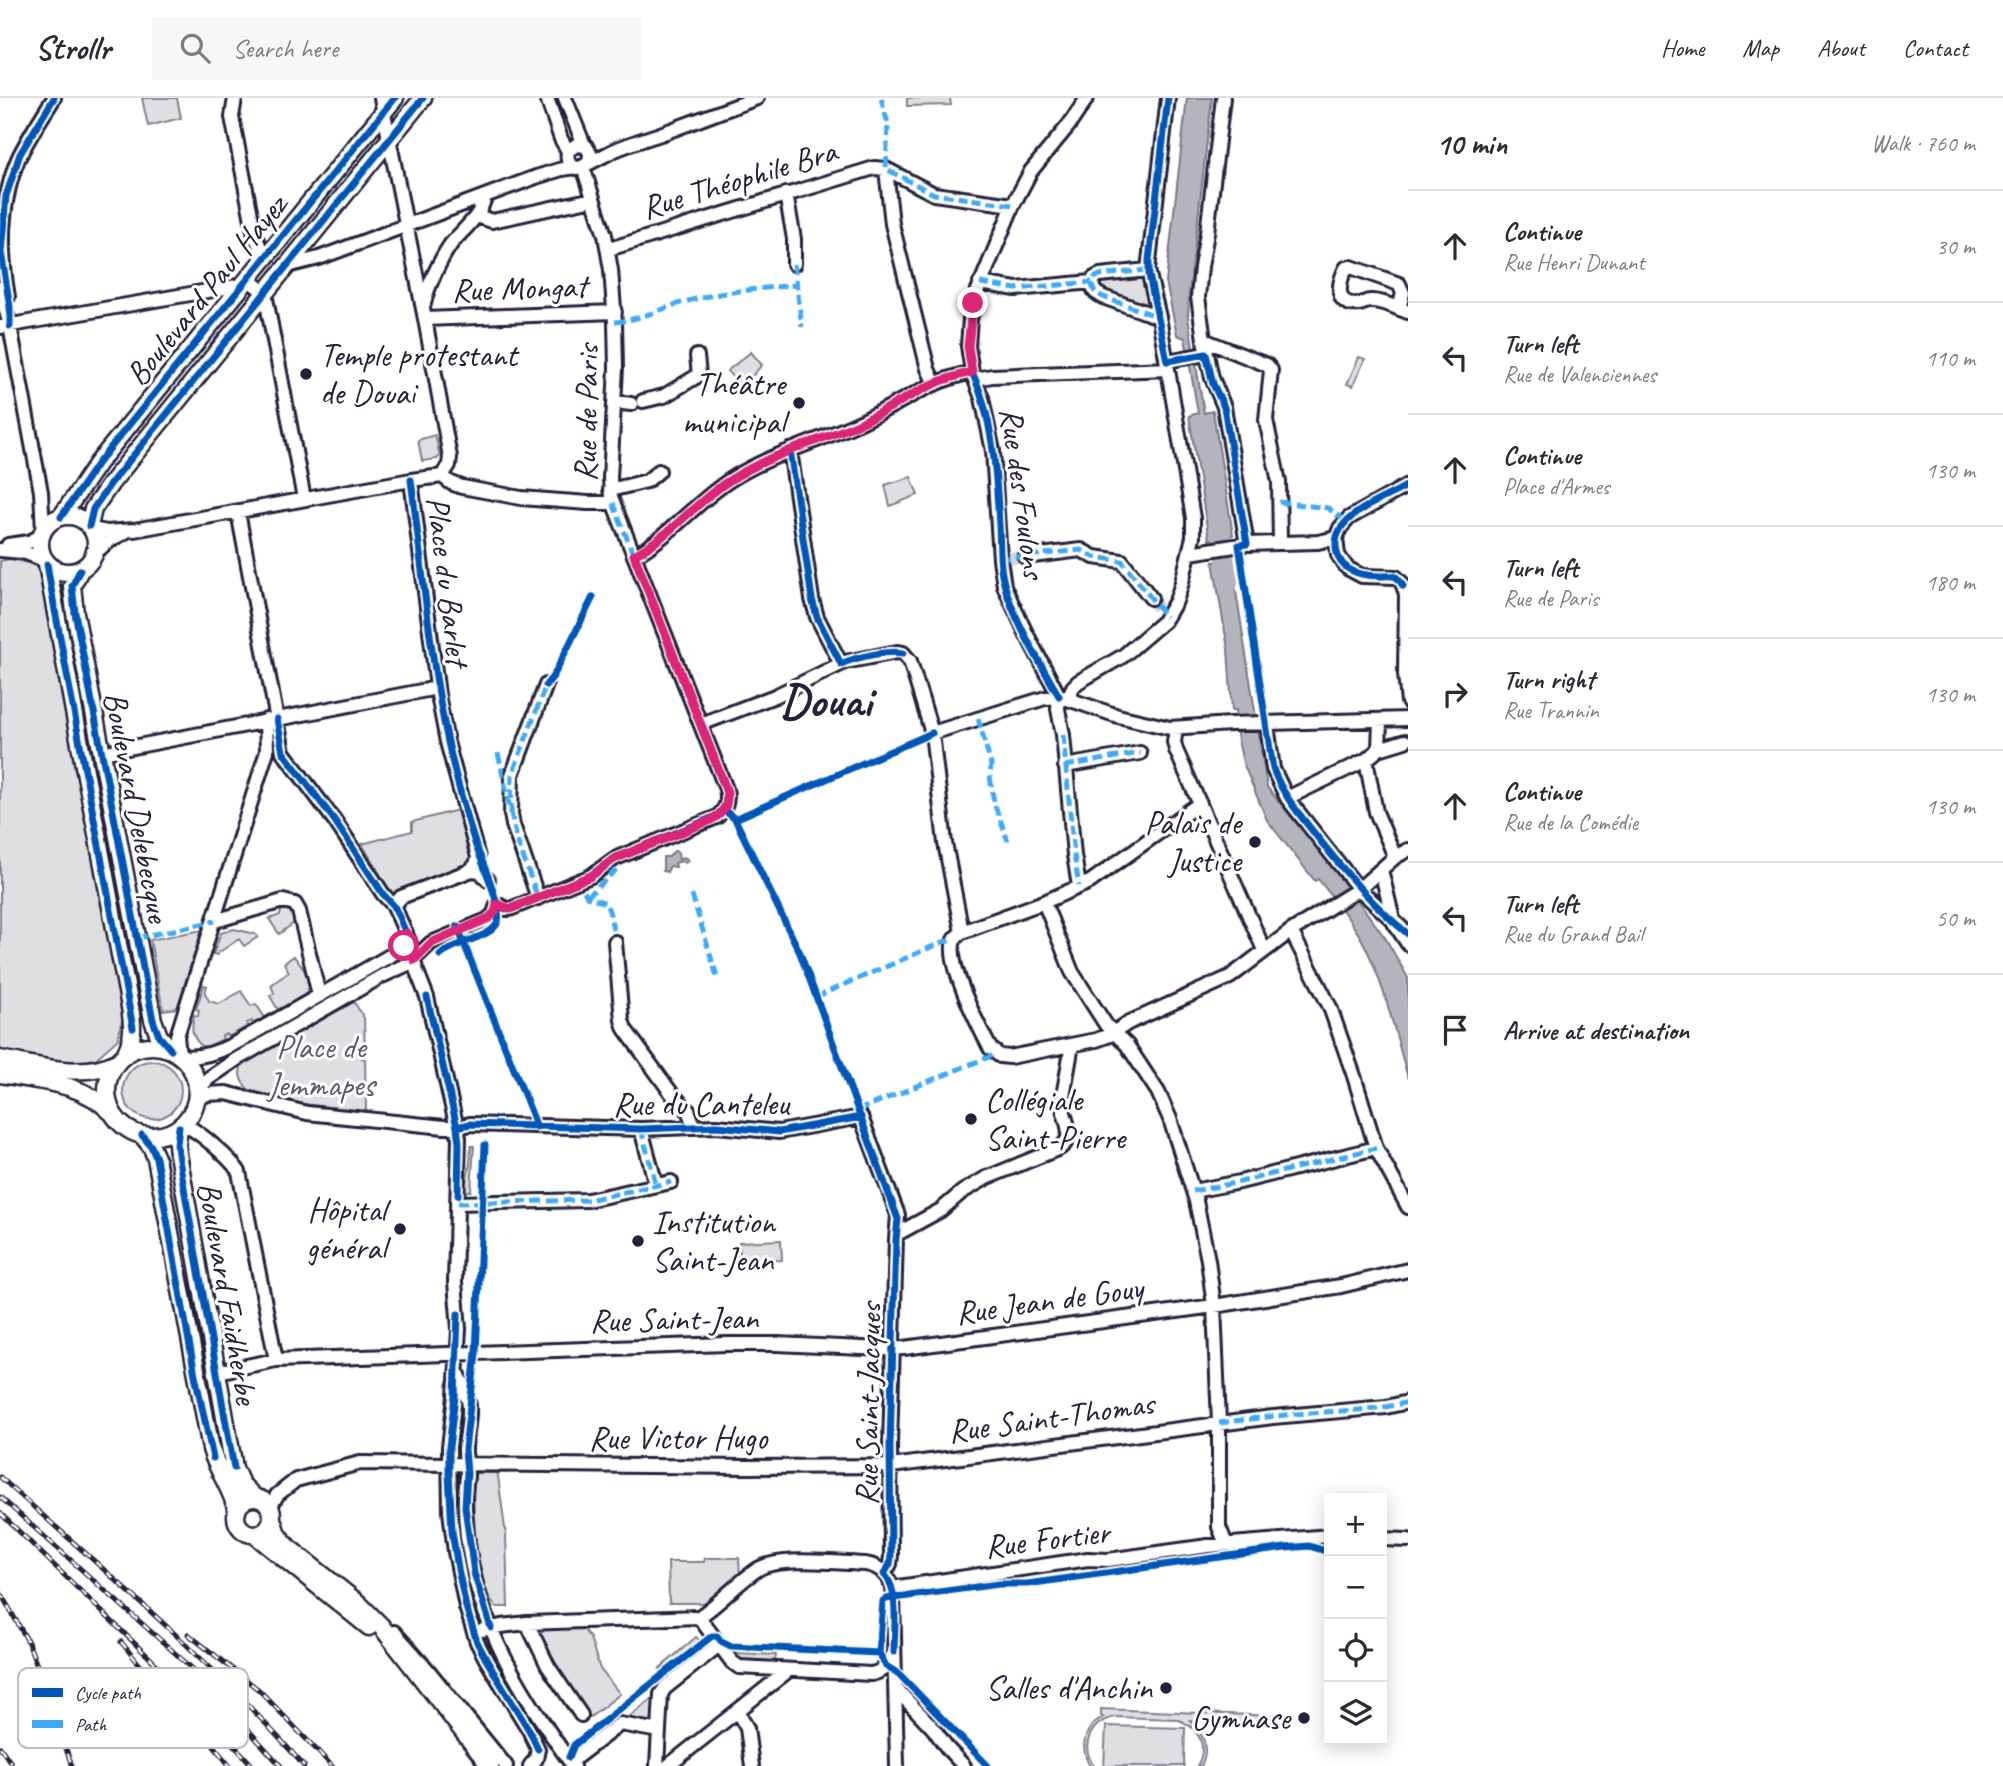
<!DOCTYPE html>
<html lang="en">
<head>
<meta charset="utf-8">
<style>
	:root { --surface:#fff; --page:#f7f7f7; --text:#2b2b33; --muted:#7c7c81; --line:#e1e1e2 }
	body { margin:0; font-family:Caveat,sans-serif; background:var(--page); color:var(--text) }
	.controls { position:absolute; right:21px; bottom:21px; display:grid; overflow:hidden; border-radius:0px; box-shadow:0 4px 18px #0003 }
	.controls button { width:63px; height:63px; display:grid; place-items:center; padding:0; border:0; border-bottom:2px solid var(--line); background:var(--surface); color:var(--text); font:35px sans-serif }
	.stop { position:absolute; width:21px; height:21px; margin:-16px; border:5px solid #db2777; border-radius:50%; background:#fff }
	.stop.end { background:#db2777; border-color:#fff; box-shadow:0 2px 7px #0008 }
	.list { margin:0; padding:0; list-style:none }
	h2 { display:flex; justify-content:space-between; align-items:center; height:91px; margin:0; padding:0 28px; font-size:30px }
	h2 small { font-size:23px; font-weight:400; color:var(--muted) }
	.list li { display:grid; grid-template-columns:46px 1fr auto; gap:21px; align-items:center; box-sizing:border-box; height:112px; padding:0 28px; border-top:2px solid var(--line) }
	.list b { display:block; font-size:26px; white-space:nowrap }
	.list p { margin:0; font-size:23px; white-space:nowrap; color:var(--muted) }
	.list em { font-size:23px; font-style:normal; color:var(--muted) }
	.icon { flex:none; width:38px; height:38px; fill:none; stroke:currentColor; stroke-width:2; stroke-linecap:round; stroke-linejoin:round }
	.map { position:relative; flex:none; width:1408px; height:1668px; overflow:hidden }
	header { display:flex; align-items:center; gap:42px; box-sizing:border-box; height:98px; padding:0 35px; background:var(--surface); border-bottom:2px solid var(--line) }
	header strong { font-size:33px }
	nav { display:flex; gap:38px; margin-inline-start:auto; font-size:24px }
	.search { width:490px; height:63px; background:var(--page); display:flex; align-items:center; gap:18px; box-sizing:border-box; padding:0 24px; border-radius:0px; color:var(--muted); font-size:26px }
	main { display:flex }
	aside { flex:1; background:var(--surface) }
	.map>svg:first-child { display:block }
</style>
</head>
<body>
<header>
<strong>Strollr</strong>
<div class="search"><svg class="icon" aria-label="search" viewBox="0 0 24 24"><circle cx="10" cy="10" r="6"/><path d="M15 15l6 6"/></svg>Search here</div>
<nav><a>Home</a><a>Map</a><a>About</a><a>Contact</a></nav>
</header>
<main>
<div class="map">
<svg width="1408" height="1668" viewBox="0 0 1408 1668">
	<rect width="100%" height="100%" fill="#fff"/>
	<filter id="ink" filterUnits="userSpaceOnUse"><feTurbulence type="fractalNoise" baseFrequency=".0143" numOctaves="2"/><feDisplacementMap in="SourceGraphic" scale="14" xChannelSelector="R" yChannelSelector="G"/><feConvolveMatrix kernelMatrix="1 2 1 2 8 2 1 2 1" color-interpolation-filters="sRGB"/></filter>
	<g filter="url(#ink)">
		<path fill="#dfdfe2" stroke="#80808e" stroke-width="2" d="M142,0H177L181,20L148,28Z
			M907,0H950L951,7L907,8Z
			M1142,177L1150,211L1101,191V180Z
			M751,254L762,267L742,289L727,273Z
			M1359,259L1365,261L1353,288L1347,286Z
			M435,337L440,358L437,361L422,363L418,342Z
			M911,379L918,397L890,408L885,387Z
			M10,461L39,467L73,658L124,913L118,941L92,964L69,966L0,954V463Z
			M458,712L474,765L393,798L362,746L412,733V724Z
			M290,807L298,822L279,836L269,821L280,817L283,808Z
			M234,831L255,836L258,839L244,848L239,841L218,855V857L213,856L221,835Z
			M202,832L177,910L163,912L150,842Z
			M294,858L307,876L309,890L304,897L278,912L270,898L274,895L271,887L289,874L284,865Z
			M204,887L207,888L205,895L209,903L219,906L241,893L251,908L256,906L265,920L254,926L252,923L247,925L248,928L228,939L226,936L222,938L223,941L207,949L202,948C191,939 191,930 194,917L198,918L199,912L196,911Z
			M354,904L364,920L365,956H362V960L365,961L366,1011L363,1013L303,1006L249,992C240,983 238,977 242,965Z
			M123 992a29 29 0 1 1 58 0a29 29 0 1 1-58 0Z
			M471,1048H474L471,1093H464L470,1066Z
			M781,1142L782,1162L740,1164L739,1144Z
			M477,1371H497L506,1438L508,1509H496C474,1486 473,1405 473,1374Z
			M705,1460H739L740,1478L705,1505H669L668,1464H704Z
			M580,1527L590,1540L600,1571L620,1596L589,1620L537,1538L538,1532L541,1529Z
			M696,1539L702,1545L680,1562L659,1571Z
			M735,1555L776,1557L775,1563L733,1561L732,1556Z
			M652,1601L654,1603L652,1624L631,1621L630,1618Z
			M1101,1611L1275,1618L1274,1625L1190,1622C1203,1635 1210,1649 1201,1668H1197C1209,1647 1198,1628 1176,1621L1116,1619C1091,1623 1079,1647 1094,1668H1090C1079,1650 1084,1629 1103,1619L1101,1618Z
			M1106,1628L1185,1630L1184,1668H1104Z"/>
		<path fill="#b4b4bc" stroke="#7a7a88" stroke-width="2" d="M1187,0H1212L1189,197L1188,219L1204,315L1213,313L1233,437L1209,442L1189,318L1198,315L1185,240L1177,237L1166,184Z
			M1231,462L1267,689L1348,789L1386,841L1408,880V980C1395,935 1384,883 1362,842C1350,820 1333,800 1318,781L1315,783L1267,722L1243,665L1237,637L1236,612H1232L1228,551L1213,464Z
			M674,753L678,754L679,762L682,759L686,760L688,763L685,765L682,763L675,765L676,769L670,768L667,774L663,773V759H669Z"/>
		<g fill="none" stroke-linecap="round" stroke-linejoin="round">
			<path stroke="#b4b4bc" stroke-width="18" d="M1218,416L1229,485"/>
			<path stroke="#d3d3d8" stroke-width="12" stroke-dasharray="12 6" stroke-linecap="butt" d="M1009,460L1025,459
				M1151,500L1161,514"/>
			<defs>
				<path id="minor" d="M235,0L232,19L255,138L260,149L267,157
					M381,0L425,221L450,359L449,367L442,378
					M547,0L561,41L568,53
					M565,0L584,47
					M1223,0L1207,135L1201,169L1198,199L1204,242L1212,280L1224,309L1247,446
					M589,65L590,55L586,48L576,47L568,53C567,60 567,68 576,70C580,71 608,55 615,52C631,45 649,40 666,34C696,23 727,11 757,0
					M886,71L892,126L928,271L935,286
					M786,96L794,141V166
					M477,118L492,123L593,101
					M609,151L874,70L886,71L934,96L1013,107
					M287,168L319,160L536,79L562,71L575,69
					M1148,172L1100,177L1094,180L1092,187L1095,194L1103,199L1159,219
					M248,181L265,195L304,401
					M980,185L1016,191L1092,184
					M0,190L10,228L41,394L43,433
					M8,199C0,153 0,105 18,61C28,40 41,20 54,0
					M424,206C427,189 441,160 451,146C464,130 481,119 485,98
					M1399,211L1403,195L1399,186L1351,169L1346,170C1338,185 1334,209 1359,206C1364,206 1365,203 1370,203C1381,202 1397,210 1408,214
					M425,221L615,214
					M0,229L242,187
					M1204,242L1267,267L1271,272L1266,322L1279,384L1280,445
					M1167,263L1206,256
					M975,281L992,278L1168,271
					M643,303L664,298L699,277L697,258
					M615,304L631,306
					M790,352L812,501L817,519L841,566
					M442,378L451,385L462,389L521,400L588,405H613
					M411,382L438,597L447,644L478,759L476,767L469,773
					M1408,387L1349,420L1340,430L1336,440L1338,457L1347,470L1362,478L1396,479L1402,485L1406,496L1405,576L1408,604
					M610,392L647,383L659,373
					M238,414L283,654L335,723L383,796L394,808L409,843L416,871L427,899L459,1039L455,1184L459,1231L455,1298L449,1349L450,1413L455,1454L466,1509L477,1544L487,1563L529,1632L538,1651
					M91,431L107,434L134,432L411,382L442,378
					M8,447L29,444L41,438
					M0,452L23,454L44,462
					M95,455L110,442L124,435
					M1190,455L1247,446L1318,444L1336,440
					M634,458C670,438 696,404 730,382C769,357 814,345 856,326C884,314 909,297 937,285C948,280 960,277 972,274
					M1025,459L1081,452L1094,459L1122,463L1151,500
					M1068,600L1073,589L1078,584L1123,558L1164,523L1176,503L1181,488L1193,439V420L1159,219L1148,172L1168,0
					M701,626L775,598L845,564L897,554L903,555L910,563L932,635L945,745L962,834
					M1267,626L1273,671L1287,700L1359,791L1408,836
					M1176,631L1174,644L1176,652L1264,852
					M932,635L1045,600L1062,599L1118,618L1170,630L1231,626L1408,621
					M1379,651L1380,622
					M102,655L437,590
					M1366,662L1376,714L1395,759
					M1065,668L1140,655
					M1287,700L1366,662L1379,651L1405,643
					M1200,705L1090,784L1044,804L962,834C958,837 956,838 954,842C946,865 979,929 990,950L1000,958L1010,959L1096,942L1110,937L1128,925L1230,879L1291,833L1359,791L1395,759L1408,752
					M1381,772L1394,825L1408,846
					M1079,788L1074,757L1063,637L1058,611L1059,598L1026,535L1004,488L1000,461L993,353L982,300L972,274L968,248L970,221L976,197L1013,107L1031,73L1069,27L1087,0
					M538,800L513,727L511,716L512,677L546,587
					M1044,804L1072,874L1106,927L1127,947L1158,994L1170,1021L1196,1103L1208,1162L1214,1208L1219,1325V1429L1226,1446
					M497,806L506,811H510L591,778L614,761L717,719C726,711 729,703 726,691L611,399L610,380L616,270L615,224L611,172L605,137L583,69
					M394,808L401,799L472,772L480,773L488,782
					M215,823L283,803L295,806L299,813L319,897
					M1291,833L1330,909L1354,978L1376,1050L1408,1109
					M615,844L622,922L625,931L672,996L688,1012L694,1028
					M179,957L177,938L267,653L266,622
					M181,959C201,960 217,955 234,946L400,852L403,848L406,835
					M197,993L209,980L237,961L382,878L410,865L431,845L487,822L494,816L497,806
					M196,1002L207,996L226,995L307,1015L444,1029H459L470,1026L641,1031L717,1028L779,1034L861,1019L898,1117L896,1141L890,1347L891,1458L890,1466L884,1476
					M182,1026C197,1031 231,1061 239,1074L276,1262
					M641,1031L656,1087
					M1193,1093L1240,1084L1376,1050
					M458,1105L588,1102L671,1084
					M897,1136L941,1112L962,1094L986,1080L1060,1050C1078,1037 1063,1022 1062,1004L1072,947
					M217,1274L276,1262L726,1246H777L883,1251L904,1250L1214,1208L1341,1188L1408,1172
					M459,1277C463,1287 468,1298 469,1308C470,1322 466,1337 465,1351C465,1360 467,1369 467,1378C466,1388 464,1399 465,1410C468,1513 515,1586 573,1668
					M270,1410L277,1397L296,1382L360,1365L747,1369L891,1368L1273,1319L1386,1309L1408,1304
					M1382,1441L1408,1442
					M892,1490L1088,1461L1108,1462L1208,1448L1329,1438
					M699,1519C720,1505 737,1485 758,1471C780,1458 839,1465 865,1466C882,1468 891,1480 893,1496L897,1668
					M699,1519L732,1564L739,1569L871,1576C883,1574 890,1566 894,1554
					M527,1525L548,1568L581,1617
					M483,1532L501,1528L527,1525L699,1519
					M394,1534L427,1571L506,1668
					M897,1592L933,1630L948,1651L964,1668
					M737,1613L747,1630L752,1668
					M570,1664L620,1626L659,1633
					M530,1668L536,1661L538,1651
					M657,1668L661,1596L665,1590L719,1547
					M668,1668L789,1572"/>
				<path id="major" d="M40 446a28 28 0 1 1 56 0a28 28 0 1 1-56 0Z
					M61,419L98,365L395,0
					M89,428L93,411L111,385L423,0
					M47,466L82,657L130,909C133,928 134,941 124,958
					M80,472L72,488L75,515L153,922L159,938L171,952
					M107 993a45 45 0 1 1 90 0a45 45 0 1 1-90 0Z
					M0,961C37,967 81,982 117,964
					M0,976C39,983 82,984 111,1014
					M179,1029L177,1046L178,1056L234,1370L241,1386L255,1400
					M142,1037L151,1048L156,1060L211,1351C217,1373 233,1392 237,1414
					M236 1418a18 18 0 1 1 36 0a18 18 0 1 1-36 0Z
					M272,1421L277,1436L289,1450L358,1505L381,1528L490,1668
					M254,1436L369,1529"/>
			</defs>
			<use href="#minor" stroke="#22223b" stroke-width="18"/>
			<use href="#major" stroke="#22223b" stroke-width="21"/>
			<use href="#minor" stroke="#fff" stroke-width="12"/>
			<use href="#major" stroke="#fff" stroke-width="16"/>
			<defs>
				<path id="rail" d="M0,1379C104,1473 212,1562 304,1668
					M0,1399L194,1572L281,1668
					M0,1415L187,1596L253,1668
					M0,1494L27,1542L38,1570L72,1668
					M188,1536L259,1592L332,1668
					M121,1544L159,1590
					M156,1578L230,1668
					M0,1649L11,1665"/>
			</defs>
			<use href="#rail" stroke="#22223b" stroke-width="5"/>
			<use href="#rail" stroke="#fff" stroke-width="2.5" stroke-dasharray="8" stroke-linecap="butt"/>
			<path stroke="#3fa9f5" stroke-width="5" stroke-dasharray="10 5" stroke-linecap="butt" d="M881,0L888,26L886,71L934,96L1013,107
				M794,166L802,229
				M1148,172L1100,177L1094,180L1092,187L1095,194L1103,199L1159,219
				M980,185L1016,191L1092,184
				M615,224C641,222 664,209 688,203C723,193 760,191 796,187
				M1279,404L1328,410L1345,423
				M613,405L634,458
				M1000,461L1081,452L1094,459L1122,463L1166,519
				M978,620L991,667L990,678L994,705L1008,743
				M1063,637L1074,757L1079,788
				M498,655L517,742L538,800
				M1065,668L1140,655
				M511,716L512,677L546,587L549,583
				M584,793L587,799L606,805L610,816L614,837
				M692,797L718,882
				M587,799L620,768
				M137,840L215,823
				M816,899L943,844L954,842
				M858,1012L996,956
				M641,1031L656,1087
				M1193,1093L1240,1084L1376,1050
				M458,1105L588,1102L671,1084
				M1219,1325C1250,1321 1280,1317 1311,1315C1345,1312 1375,1313 1408,1304"/>
			<defs>
				<path id="cycleway" d="M1168,0L1149,162V177L1167,263L1206,256L1213,286L1224,309L1247,446L1239,447L1273,671C1283,698 1301,718 1318,740C1346,775 1373,808 1408,836
					M10,228V209L1,154L6,98L20,56L54,0
					M972,274C994,321 996,377 999,427C1000,443 999,460 1002,476C1008,512 1040,565 1059,598
					M790,352L812,501L817,519L841,566C856,559 888,552 903,555
					M411,382C425,487 432,594 461,697C466,714 470,731 476,748C482,764 502,808 498,823C494,840 453,844 440,857
					M61,419L98,365L395,0
					M89,428L93,411L111,385L423,0
					M47,466L52,496L133,930
					M80,472L72,488L75,515L153,922L159,938L171,952
					M1403,488C1401,484 1400,482 1396,479C1392,477 1385,478 1380,478C1359,478 1337,472 1336,448C1334,416 1386,401 1408,387
					M546,587L554,577L593,499
					M277,621L283,654L335,723L383,796L394,808L406,835
					M724,712L735,721L800,855L898,1121L896,1141L890,1347L891,1458L890,1466L884,1476C900,1492 894,1532 894,1554
					M735,721L932,635
					M497,806L506,811L513,810L591,778L614,761L719,717L726,708L727,695L701,626
					M457,828L537,1029
					M427,899L457,1029L459,1045L458,1097
					M179,1029L177,1046L178,1056L234,1370
					M457,1029L470,1026L641,1031L717,1028L779,1034L861,1019
					M142,1037L151,1048L156,1060L195,1277L213,1360
					M485,1047L476,1255L465,1351L467,1375L465,1409L474,1475L491,1530
					M458,1216L455,1298L449,1349V1375L452,1433L458,1471L466,1509L477,1544L487,1563L529,1632L538,1651
					M879,1555L883,1503L886,1501L999,1486H1027L1285,1450L1309,1448L1329,1454
					M879,1555L886,1568L899,1576L988,1668
					M569,1659L574,1647L712,1538H717L721,1543L731,1548L879,1555"/>
			</defs>
			<use href="#cycleway" stroke="#fff" stroke-width="11"/>
			<use href="#cycleway" stroke="#0057b8" stroke-width="7"/>
		</g>
	</g>
	<g fill="none" stroke-linecap="round" stroke-linejoin="round" filter="url(#ink)">
		<path stroke="#db2777" stroke-width="9" d="M404,848L406,835L414,862L431,845L489,820L495,814L497,806L510,811L591,778L614,761L709,723C723,716 730,707 726,691L634,457C669,439 694,406 727,384C768,357 815,345 860,325C886,313 910,296 936,285C948,280 960,277 972,274L968,248L973,205"/>
	</g>
	<g fill="#22223b" stroke="#fff" stroke-width="2.5">
		<circle cx="306" cy="276" r="7"/>
		<circle cx="799" cy="305" r="7"/>
		<circle cx="1255" cy="744" r="7"/>
		<circle cx="971" cy="1021" r="7"/>
		<circle cx="400" cy="1131" r="7"/>
		<circle cx="638" cy="1143" r="7"/>
		<circle cx="1166" cy="1590" r="7"/>
		<circle cx="1304" cy="1620" r="7"/>
	</g>
	<g text-anchor="middle" dominant-baseline="central" stroke-width="6" stroke-linejoin="round" paint-order="stroke">
		<g font-size="33" fill="#22223b" stroke="#fff">
			<text transform="translate(739 81) rotate(-17)">Rue Théophile Bra</text>
			<text transform="translate(519 190) rotate(-2)">Rue Mongat</text>
			<text transform="translate(206 192) rotate(-51)">Boulevard Paul Hayez</text>
			<text transform="translate(586 315) rotate(-89)">Rue de Paris</text>
			<text transform="translate(1023 395) rotate(82)">Rue des Foulons</text>
			<text transform="translate(448 483) rotate(83)">Place du Barlet</text>
			<text transform="translate(137 709) rotate(79)">Boulevard Delebecque</text>
			<text x="701" y="1006">Rue du Canteleu</text>
			<text transform="translate(228 1195) rotate(80)">Boulevard Faidherbe</text>
			<text transform="translate(1049 1202) rotate(-8)">Rue Jean de Gouy</text>
			<text transform="translate(674 1221) rotate(-1)">Rue Saint-Jean</text>
			<text transform="translate(868 1306) rotate(-89)">Rue Saint-Jacques</text>
			<text transform="translate(1051 1319) rotate(-8)">Rue Saint-Thomas</text>
			<text x="678" y="1340">Rue Victor Hugo</text>
			<text transform="translate(1047 1441) rotate(-7)">Rue Fortier</text>
		</g>
		<g font-size="33" fill="#22223b" stroke="#fff" text-anchor="end">
			<text x="320" y="257" text-anchor="start">Temple protestant<tspan x="320" dy="38">de Douai</tspan></text>
			<text x="785" y="286">Théâtre<tspan x="785" dy="38">municipal</tspan></text>
			<text x="1241" y="725">Palais de<tspan x="1241" dy="38">Justice</tspan></text>
			<text x="985" y="1002" text-anchor="start">Collégiale<tspan x="985" dy="38">Saint-Pierre</tspan></text>
			<text x="386" y="1112">Hôpital<tspan x="386" dy="38">général</tspan></text>
			<text x="652" y="1124" text-anchor="start">Institution<tspan x="652" dy="38">Saint-Jean</tspan></text>
			<text x="1152" y="1590">Salles d'Anchin</text>
			<text x="1290" y="1620">Gymnase</text>
		</g>
		<g font-size="33" fill="#5b5b6d" stroke="#fff">
			<text x="321" y="949">Place de<tspan x="321" dy="38">Jemmapes</tspan></text>
		</g>
		<g font-size="47" font-weight="bold" fill="#22223b" stroke="#fff">
			<text x="826" y="602">Douai</text>
		</g>
	</g>
	<rect x="18" y="1570" width="230" height="80" rx="10" fill="#fff" stroke="#bdbdc4" stroke-width="2"/>
	<rect x="32" y="1590" width="31" height="9" fill="#0057b8"/>
	<rect x="32" y="1622" width="31" height="8" fill="#3fa9f5"/>
	<g font-size="19" fill="#22223b">
		<text x="75" y="1601">Cycle path</text>
		<text x="75" y="1633">Path</text>
	</g>
</svg>
<div class="controls">
<button>+</button>
<button>−</button>
<button><svg class="icon" aria-label="locate" viewBox="0 0 24 24"><circle cx="12" cy="12" r="6"/><path d="M12 2v4M12 18v4M2 12h4M18 12h4"/></svg></button>
<button><svg class="icon" aria-label="layers" viewBox="0 0 24 24"><path d="M12 4l9 5-9 5-9-5zM3 14l9 5 9-5"/></svg></button>
</div>
<div class="stop" style="left:404px;top:848px"></div>
<div class="stop end" style="left:973px;top:205px"></div>
</div>
<aside>
<h2>10 min<small>Walk · 760 m</small></h2>
<ul class="list">
<li><svg class="icon" aria-label="ahead" viewBox="0 0 24 24"><path d="M12 20V5M6 11l6-6 6 6"/></svg><div><b>Continue</b><p>Rue Henri Dunant</p></div><em>30 m</em></li>
<li><svg class="icon" aria-label="left" viewBox="0 0 24 24"><path d="M17 20v-9H6M10 6l-5 5 5 5"/></svg><div><b>Turn left</b><p>Rue de Valenciennes</p></div><em>110 m</em></li>
<li><svg class="icon" aria-label="ahead" viewBox="0 0 24 24"><path d="M12 20V5M6 11l6-6 6 6"/></svg><div><b>Continue</b><p>Place d'Armes</p></div><em>130 m</em></li>
<li><svg class="icon" aria-label="left" viewBox="0 0 24 24"><path d="M17 20v-9H6M10 6l-5 5 5 5"/></svg><div><b>Turn left</b><p>Rue de Paris</p></div><em>180 m</em></li>
<li><svg class="icon" aria-label="right" viewBox="0 0 24 24"><path d="M7 20v-9h11M14 6l5 5-5 5"/></svg><div><b>Turn right</b><p>Rue Trannin</p></div><em>130 m</em></li>
<li><svg class="icon" aria-label="ahead" viewBox="0 0 24 24"><path d="M12 20V5M6 11l6-6 6 6"/></svg><div><b>Continue</b><p>Rue de la Comédie</p></div><em>130 m</em></li>
<li><svg class="icon" aria-label="left" viewBox="0 0 24 24"><path d="M17 20v-9H6M10 6l-5 5 5 5"/></svg><div><b>Turn left</b><p>Rue du Grand Bail</p></div><em>50 m</em></li>
<li><svg class="icon" aria-label="arrive" viewBox="0 0 24 24"><path d="M6 21V4h12l-3 4 3 4H6"/></svg><div><b>Arrive at destination</b></div></li>
</ul>
</aside>
</main>
</body>
</html>
